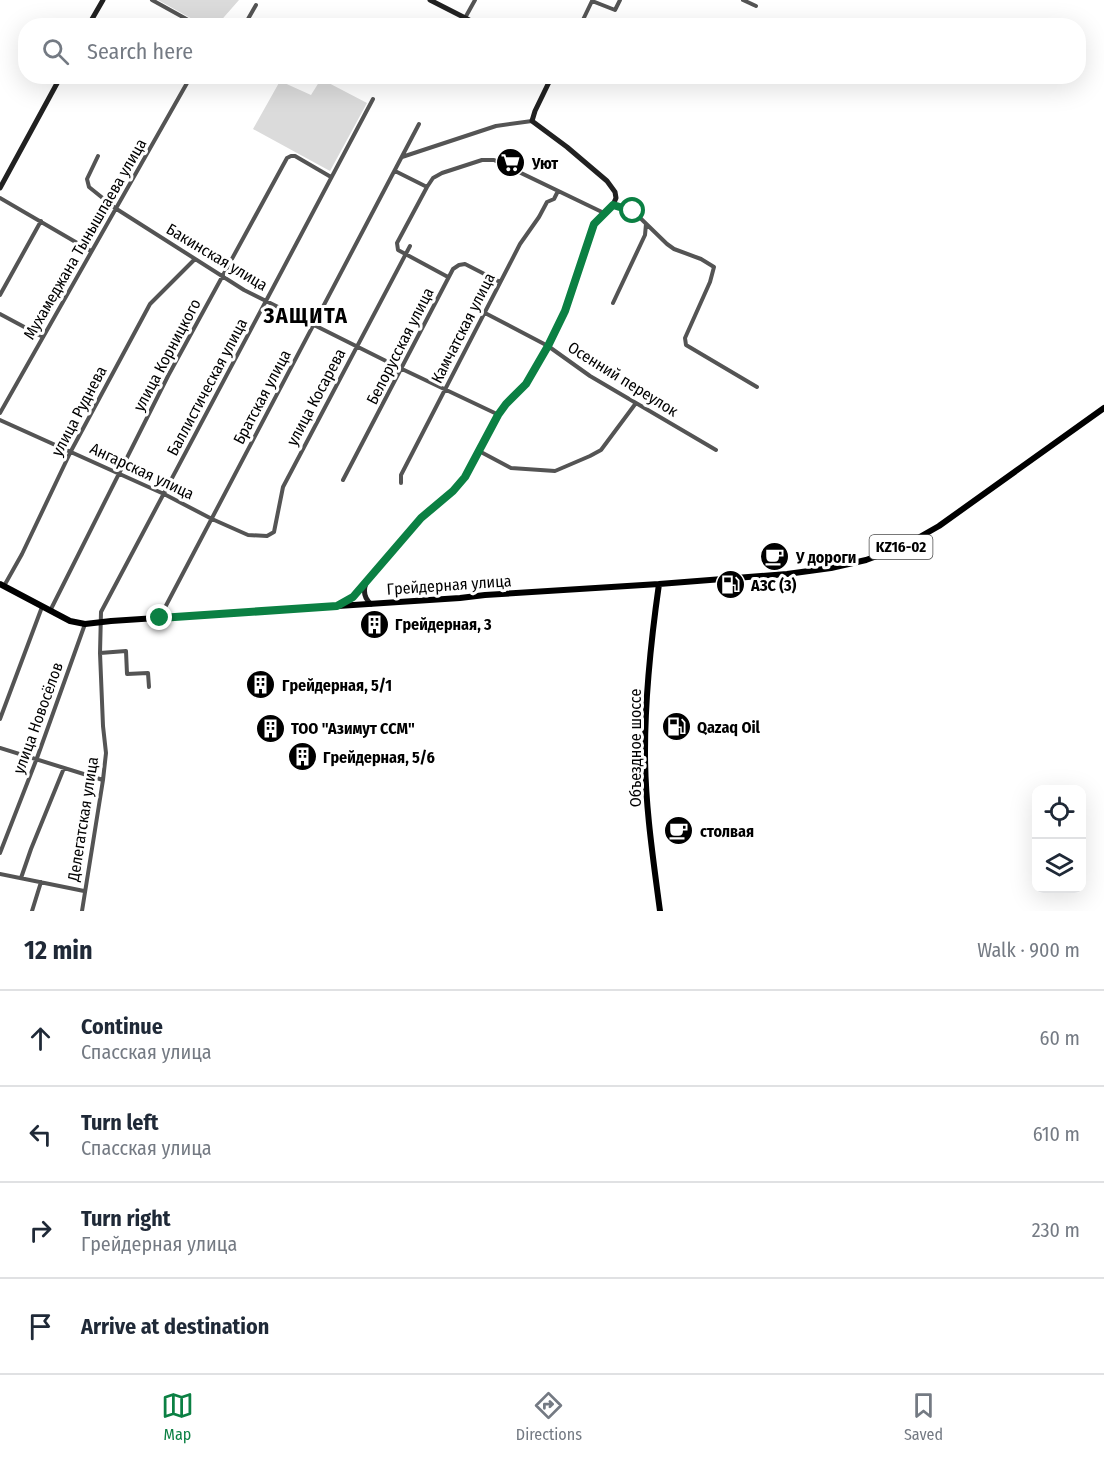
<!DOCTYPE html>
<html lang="en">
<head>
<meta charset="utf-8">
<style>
	:root { --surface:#fff; --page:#f2f2f3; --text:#1f2937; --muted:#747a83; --line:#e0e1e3; --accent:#0b8043 }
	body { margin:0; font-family:"Fira Sans Condensed",sans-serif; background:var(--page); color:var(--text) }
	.controls { position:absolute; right:18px; bottom:18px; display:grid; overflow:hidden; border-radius:12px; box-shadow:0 6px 24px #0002 }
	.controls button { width:54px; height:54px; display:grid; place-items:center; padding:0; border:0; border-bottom:2px solid var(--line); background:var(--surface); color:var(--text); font:30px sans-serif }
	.stop { position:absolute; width:18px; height:18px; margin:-14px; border:4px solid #0b8043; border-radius:50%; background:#fff }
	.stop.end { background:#0b8043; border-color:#fff; box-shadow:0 2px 6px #0008 }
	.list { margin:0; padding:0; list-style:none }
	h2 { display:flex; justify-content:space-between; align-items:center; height:78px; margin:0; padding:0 24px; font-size:26px }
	h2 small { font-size:20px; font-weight:400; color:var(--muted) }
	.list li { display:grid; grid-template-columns:39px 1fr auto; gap:18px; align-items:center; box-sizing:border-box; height:96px; padding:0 24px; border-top:2px solid var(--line) }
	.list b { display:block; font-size:22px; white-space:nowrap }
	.list p { margin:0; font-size:20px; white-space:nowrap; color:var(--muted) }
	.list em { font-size:20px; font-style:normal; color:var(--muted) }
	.icon { flex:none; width:33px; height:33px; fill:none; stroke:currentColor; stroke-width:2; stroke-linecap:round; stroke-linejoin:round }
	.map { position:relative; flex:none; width:1104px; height:911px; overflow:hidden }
	.search { position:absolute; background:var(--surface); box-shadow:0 6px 24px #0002; left:18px; right:18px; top:18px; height:66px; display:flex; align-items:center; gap:15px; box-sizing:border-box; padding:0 21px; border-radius:24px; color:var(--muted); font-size:22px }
	.sheet { height:462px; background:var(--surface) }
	nav { display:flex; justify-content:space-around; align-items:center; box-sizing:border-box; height:84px; border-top:2px solid var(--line); background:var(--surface); font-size:16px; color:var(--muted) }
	nav a { display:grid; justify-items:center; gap:3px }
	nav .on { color:var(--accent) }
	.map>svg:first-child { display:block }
</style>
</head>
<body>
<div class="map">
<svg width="1104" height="911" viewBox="0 0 1104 911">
	<rect width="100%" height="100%" fill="#fff"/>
	<path fill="#dbdbdb" d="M158,0H239L217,25H203Z
		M321,79L367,103L330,171L253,129L280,81L311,95Z"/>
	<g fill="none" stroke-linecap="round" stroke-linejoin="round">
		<path stroke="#545454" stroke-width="4" d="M152,0L199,26
			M743,0L756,6
			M592,1L615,10L620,0
			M465,18L475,0
			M231,26L248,19L256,5
			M580,26L592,1
			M98,156L87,179L89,187L115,208L244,290L402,369L499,415
			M402,157L496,126L532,121
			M395,171L427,187L433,178L442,173L482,160H494L604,213
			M427,187L397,243L398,250L448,277
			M0,198L91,251
			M613,205L633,211L667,244L674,249L701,259L714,267L710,282L685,338L686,345L757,387
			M0,295L41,221
			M613,303L645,235L646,224
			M485,313L548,346L590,376L716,450
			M0,314L43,337
			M0,413L191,76
			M0,420L164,494L212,519L248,535L267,536L274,532L283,487L410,246
			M479,451L511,468L555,471L590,456L601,450L636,403
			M343,480L453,269L459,265L465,264L500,282
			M401,483V475L520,244L539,217L547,202L554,199L558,191
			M4,586L22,554L71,451L150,304L195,259
			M50,611L168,376L287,158L291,156H295L331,177
			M160,617L419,124
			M100,653L126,651L127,674L148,673L149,687
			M0,719L42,607
			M0,748L103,780
			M0,853L37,758L85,624
			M0,874L84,891
			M21,878L31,849L64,768
			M32,911L41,882
			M82,911L103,780L106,753L103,726L100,653L101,612L373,99"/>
		<path stroke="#212121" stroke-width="5" d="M430,0L481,26
			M88,26L103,0
			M0,188L61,76
			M366,583C363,591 364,598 371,604
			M339,606L353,597L421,518L453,491L465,477L499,415L506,404L526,384L548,346L565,311L594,224L613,205L616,198L615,192L607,181L567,147L532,121L535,111L552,76"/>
		<path stroke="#000" stroke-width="6" d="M0,584L70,621L85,624L111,621L460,598L485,595L659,584L787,574L831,568L866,560L904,546L939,526L1104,408
			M659,584C651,640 645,696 645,752C645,805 653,858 660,911"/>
	</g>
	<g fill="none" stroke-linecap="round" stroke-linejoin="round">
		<path stroke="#0b8043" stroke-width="8" d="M160,618L337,606L353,597L421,518L453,491L465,477L498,415L506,404L526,384L548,346L565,311L594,224L613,205L633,211"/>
	</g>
	<defs>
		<symbol id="supermarket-disc" viewBox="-11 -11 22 22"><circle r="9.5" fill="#000" stroke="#fff"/><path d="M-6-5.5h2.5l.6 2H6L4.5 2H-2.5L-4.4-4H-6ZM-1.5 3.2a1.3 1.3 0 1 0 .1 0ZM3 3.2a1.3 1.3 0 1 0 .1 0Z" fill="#fff"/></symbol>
		<symbol id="cafe-disc" viewBox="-11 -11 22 22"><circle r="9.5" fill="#000" stroke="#fff"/><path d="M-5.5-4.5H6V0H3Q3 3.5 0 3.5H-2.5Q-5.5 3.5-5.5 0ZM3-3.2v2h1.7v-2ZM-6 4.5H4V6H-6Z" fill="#fff"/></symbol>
		<symbol id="fuel-disc" viewBox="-11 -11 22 22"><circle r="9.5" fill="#000" stroke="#fff"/><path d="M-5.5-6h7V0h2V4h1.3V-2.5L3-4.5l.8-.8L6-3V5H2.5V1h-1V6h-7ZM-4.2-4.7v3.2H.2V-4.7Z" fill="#fff"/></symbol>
		<symbol id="building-disc" viewBox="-11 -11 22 22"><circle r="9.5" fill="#000" stroke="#fff"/><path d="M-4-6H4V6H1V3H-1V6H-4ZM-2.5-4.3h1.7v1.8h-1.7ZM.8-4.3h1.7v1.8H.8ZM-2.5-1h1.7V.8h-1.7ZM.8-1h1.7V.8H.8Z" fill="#fff"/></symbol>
	</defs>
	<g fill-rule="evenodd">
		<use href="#supermarket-disc" x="494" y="146" width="33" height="33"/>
		<use href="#cafe-disc" x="758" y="540" width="33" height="33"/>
		<use href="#fuel-disc" x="714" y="568" width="33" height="33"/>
		<use href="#building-disc" x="358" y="608" width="33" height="33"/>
		<use href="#building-disc" x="244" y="668" width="33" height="33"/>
		<use href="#fuel-disc" x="660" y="710" width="33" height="33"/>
		<use href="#building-disc" x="254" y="712" width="33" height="33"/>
		<use href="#building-disc" x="286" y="740" width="33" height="33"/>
		<use href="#cafe-disc" x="662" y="814" width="33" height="33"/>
	</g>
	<g text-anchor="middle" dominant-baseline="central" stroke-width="6" stroke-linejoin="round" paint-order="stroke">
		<rect fill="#fff" stroke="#4c4c4c" stroke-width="1.5" x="869.5" y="535" width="63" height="24" rx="4.5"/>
		<g font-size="15" font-weight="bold" fill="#000">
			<text x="901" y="547">KZ16-02</text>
		</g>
		<g font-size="16" font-weight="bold" fill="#000" stroke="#fff" text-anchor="start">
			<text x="532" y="163">Уют</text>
			<text x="796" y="557">У дороги</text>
			<text x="751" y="585">АЗС (3)</text>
			<text x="395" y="624">Грейдерная, 3</text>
			<text x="282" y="685">Грейдерная, 5/1</text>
			<text x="697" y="727">Qazaq Oil</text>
			<text x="291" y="728">ТОО "Азимут ССМ"</text>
			<text x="323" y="757">Грейдерная, 5/6</text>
			<text x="700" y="831">столвая</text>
		</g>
		<g font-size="16" fill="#000" stroke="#fff">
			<text transform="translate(85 239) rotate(-60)">Мухамеджана Тынышпаева улица</text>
			<text transform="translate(217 257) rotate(31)">Бакинская улица</text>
			<text transform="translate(463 328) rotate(-63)">Камчатская улица</text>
			<text transform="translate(400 346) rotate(-63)">Белорусская улица</text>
			<text transform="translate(167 355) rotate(-62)">улица Корницкого</text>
			<text transform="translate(623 379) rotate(32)">Осенний переулок</text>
			<text transform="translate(207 387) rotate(-62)">Баллистическая улица</text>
			<text transform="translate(262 397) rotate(-62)">Братская улица</text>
			<text transform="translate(316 397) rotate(-62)">улица Косарева</text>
			<text transform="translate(79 411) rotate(-62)">улица Руднева</text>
			<text transform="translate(142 471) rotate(25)">Ангарская улица</text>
			<text transform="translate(449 585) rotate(-4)">Грейдерная улица</text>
			<text transform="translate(38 718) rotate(-70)">улица Новосёлов</text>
			<text transform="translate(635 748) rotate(-90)">Объездное шоссе</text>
			<text transform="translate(83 819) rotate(-81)">Делегатская улица</text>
		</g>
		<g font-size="22" font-weight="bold" letter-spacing="1.5" fill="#000" stroke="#fff">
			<text x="306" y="315">ЗАЩИТА</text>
		</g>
	</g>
</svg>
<div class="controls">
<button><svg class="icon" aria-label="locate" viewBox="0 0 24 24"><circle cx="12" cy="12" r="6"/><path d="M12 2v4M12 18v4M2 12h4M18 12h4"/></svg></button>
<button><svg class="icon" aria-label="layers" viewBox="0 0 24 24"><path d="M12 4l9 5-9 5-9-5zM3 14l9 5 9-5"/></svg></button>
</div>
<div class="stop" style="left:633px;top:211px"></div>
<div class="stop end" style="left:160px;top:618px"></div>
<div class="search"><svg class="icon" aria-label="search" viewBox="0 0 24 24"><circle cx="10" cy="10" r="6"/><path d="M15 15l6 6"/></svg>Search here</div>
</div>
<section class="sheet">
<h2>12 min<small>Walk · 900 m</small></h2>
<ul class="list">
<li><svg class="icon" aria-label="ahead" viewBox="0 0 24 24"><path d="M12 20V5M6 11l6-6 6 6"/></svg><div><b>Continue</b><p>Спасская улица</p></div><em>60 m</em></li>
<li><svg class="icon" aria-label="left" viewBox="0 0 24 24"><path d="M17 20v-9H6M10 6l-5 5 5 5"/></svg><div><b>Turn left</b><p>Спасская улица</p></div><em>610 m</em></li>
<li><svg class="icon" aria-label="right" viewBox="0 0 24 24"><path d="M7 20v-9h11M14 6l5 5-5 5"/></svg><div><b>Turn right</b><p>Грейдерная улица</p></div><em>230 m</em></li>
<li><svg class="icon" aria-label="arrive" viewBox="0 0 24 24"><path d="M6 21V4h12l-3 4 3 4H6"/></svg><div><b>Arrive at destination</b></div></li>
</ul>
</section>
<nav>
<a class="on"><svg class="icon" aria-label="map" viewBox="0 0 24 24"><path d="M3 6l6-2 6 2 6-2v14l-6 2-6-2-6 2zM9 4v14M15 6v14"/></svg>Map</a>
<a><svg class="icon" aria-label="directions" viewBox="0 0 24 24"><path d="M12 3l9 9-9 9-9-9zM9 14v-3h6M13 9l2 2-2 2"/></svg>Directions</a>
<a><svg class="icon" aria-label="saved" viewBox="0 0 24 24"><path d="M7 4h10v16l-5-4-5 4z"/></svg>Saved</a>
</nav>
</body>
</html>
